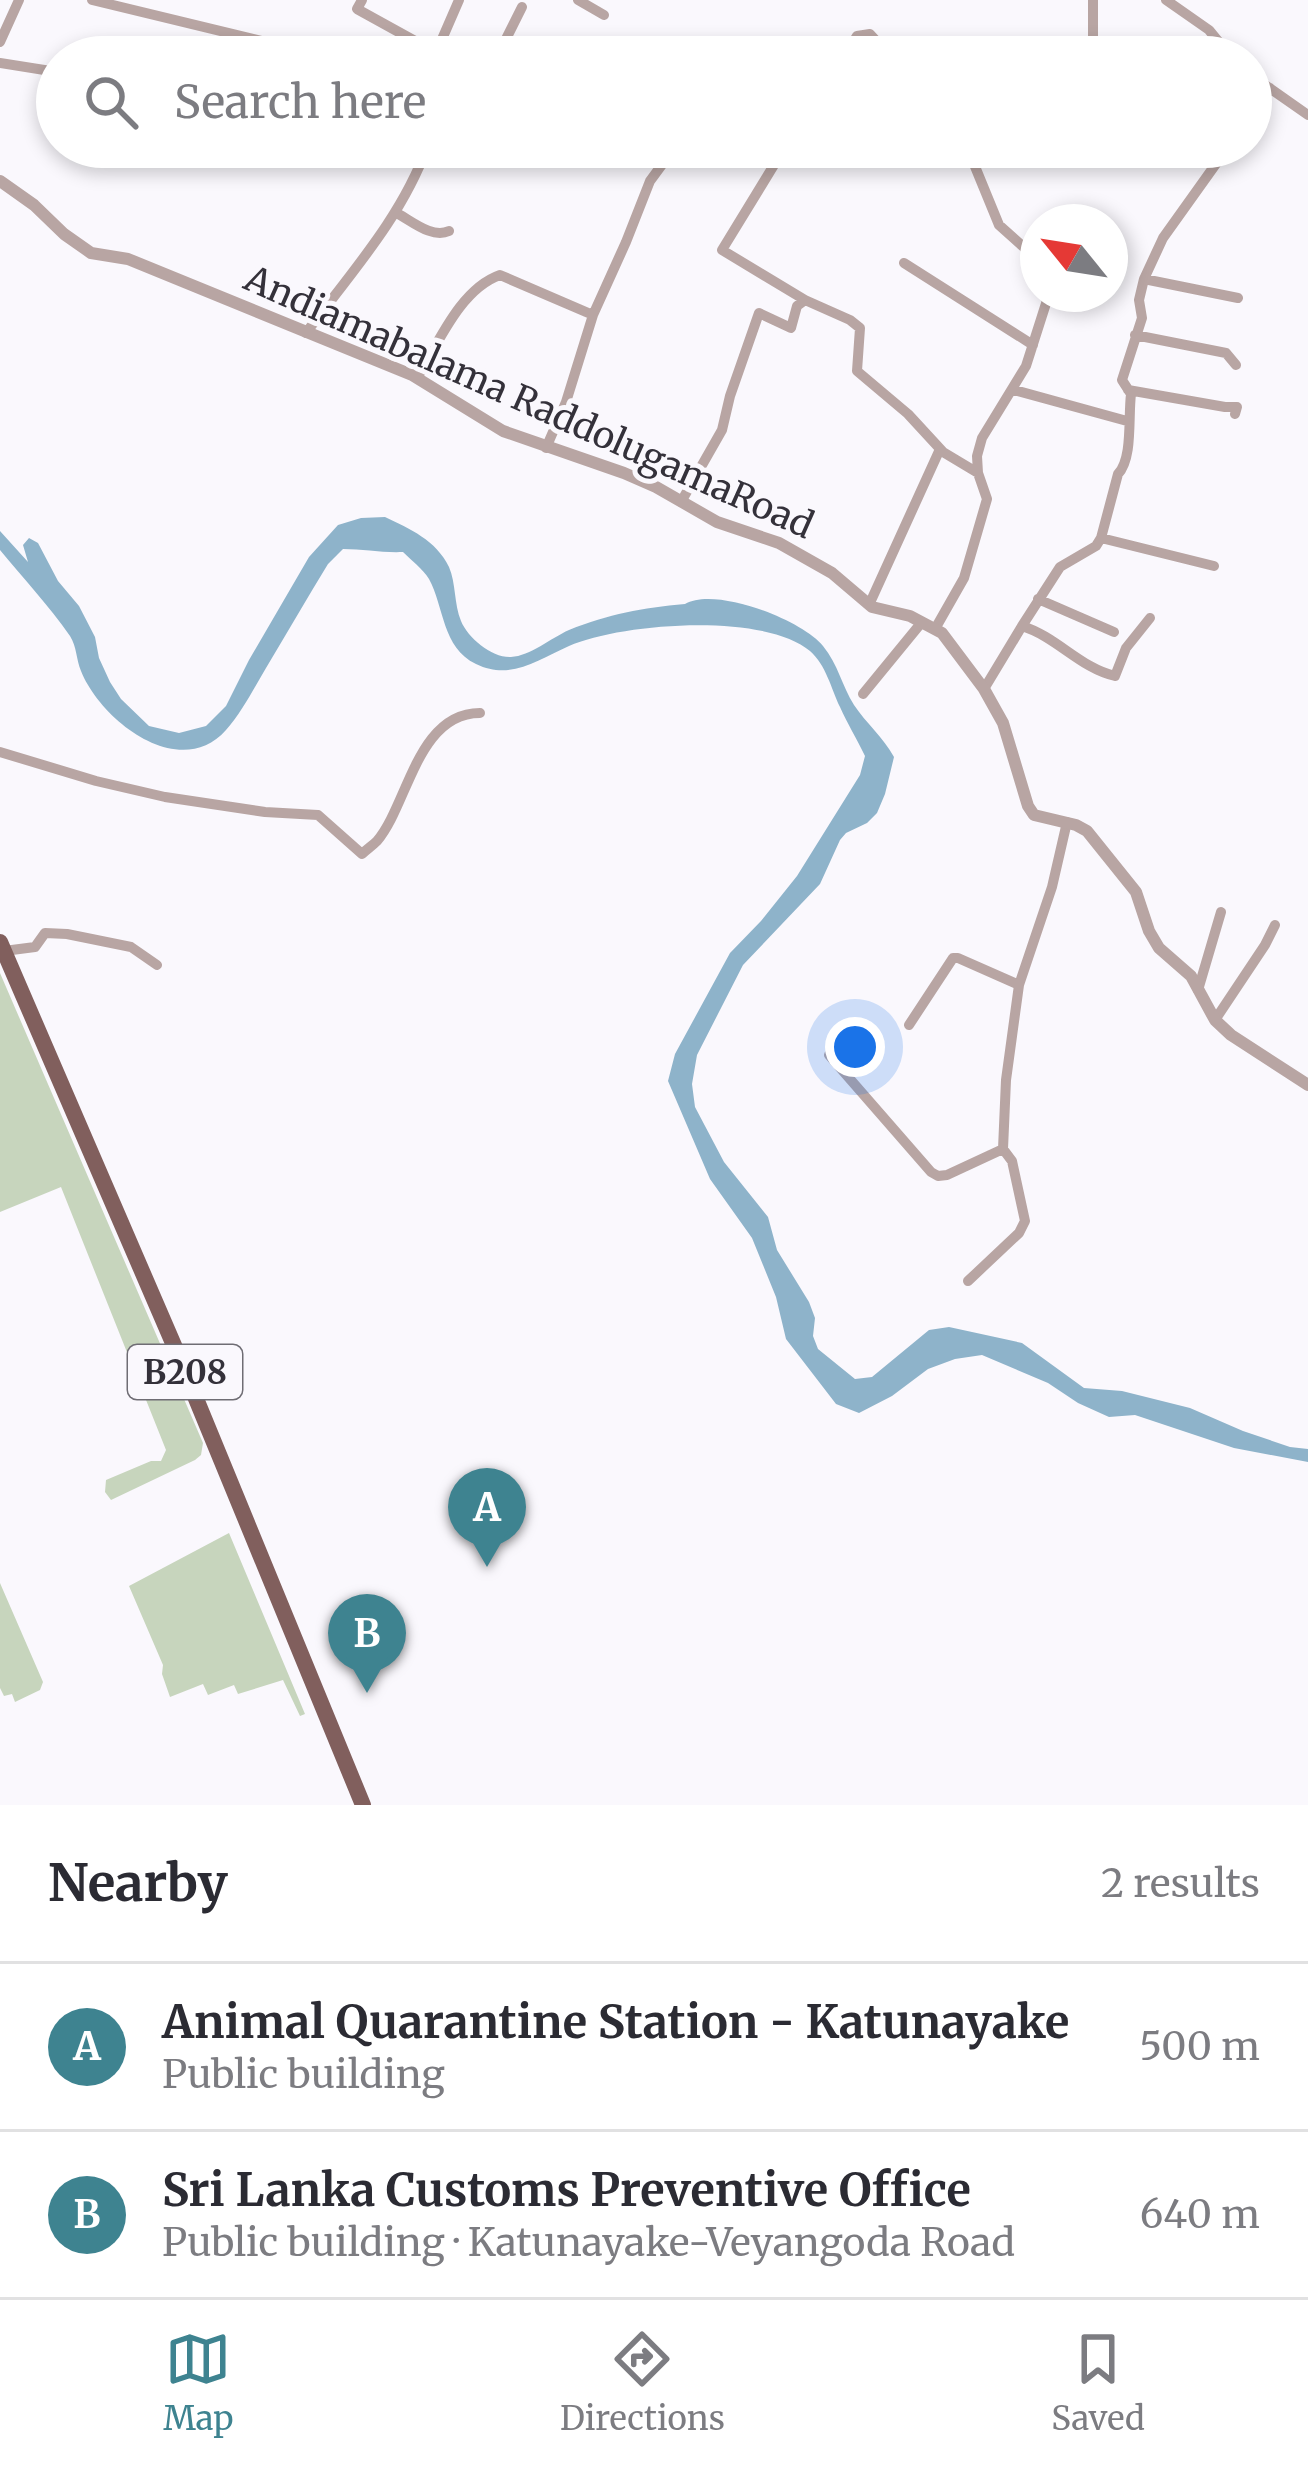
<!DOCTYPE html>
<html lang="en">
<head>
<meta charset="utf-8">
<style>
	:root { --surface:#fff; --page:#f2f2f3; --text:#2b2b33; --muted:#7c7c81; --line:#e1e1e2; --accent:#3e8390 }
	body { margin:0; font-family:Merriweather,serif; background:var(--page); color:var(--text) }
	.compass { position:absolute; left:1020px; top:204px; width:108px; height:108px; border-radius:50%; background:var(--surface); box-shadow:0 6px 18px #0003; rotate:300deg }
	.you { position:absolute; left:855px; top:1047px; width:42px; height:42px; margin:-30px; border:9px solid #fff; border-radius:50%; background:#1a73e8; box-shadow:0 0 0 18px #1a73e833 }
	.badge { display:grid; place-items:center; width:78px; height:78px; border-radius:50%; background:var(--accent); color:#fff; font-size:39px; font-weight:700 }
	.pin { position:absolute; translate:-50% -99px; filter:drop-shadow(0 3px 6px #0008) }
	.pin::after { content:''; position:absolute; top:63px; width:42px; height:36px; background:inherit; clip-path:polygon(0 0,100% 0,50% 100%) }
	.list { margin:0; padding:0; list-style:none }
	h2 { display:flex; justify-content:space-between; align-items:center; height:156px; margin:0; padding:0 48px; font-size:51px }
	h2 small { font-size:39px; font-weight:400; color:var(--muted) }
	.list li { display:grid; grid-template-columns:78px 1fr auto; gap:36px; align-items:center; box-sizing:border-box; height:168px; padding:0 48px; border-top:3px solid var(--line) }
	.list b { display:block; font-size:45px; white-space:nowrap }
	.list p { margin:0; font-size:39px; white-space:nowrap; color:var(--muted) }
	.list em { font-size:39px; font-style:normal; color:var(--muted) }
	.icon { flex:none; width:66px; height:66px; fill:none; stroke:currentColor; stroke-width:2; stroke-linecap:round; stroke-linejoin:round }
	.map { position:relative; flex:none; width:1308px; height:1805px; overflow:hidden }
	.search { position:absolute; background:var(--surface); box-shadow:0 6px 18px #0003; left:36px; right:36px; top:36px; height:132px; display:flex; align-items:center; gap:30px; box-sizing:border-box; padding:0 42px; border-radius:66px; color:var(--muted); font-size:45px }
	.sheet { height:492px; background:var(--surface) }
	nav { display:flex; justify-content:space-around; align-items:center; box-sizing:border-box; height:168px; border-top:3px solid var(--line); background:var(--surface); font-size:33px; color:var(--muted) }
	nav a { display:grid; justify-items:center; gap:6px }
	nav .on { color:var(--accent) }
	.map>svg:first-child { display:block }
</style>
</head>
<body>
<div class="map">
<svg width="1308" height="1805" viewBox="0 0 1308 1805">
	<rect width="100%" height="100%" fill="#faf8fd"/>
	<path fill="#c7d5bd" d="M0,973L203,1443L201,1455L195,1460L111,1500L105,1492L106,1480L151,1461H161L166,1450L61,1187L0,1212Z
		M229,1533L305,1714L300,1716L283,1680L238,1694L234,1685L208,1695L203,1684L170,1697L162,1674L163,1665L129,1586Z
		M0,1583L43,1682L40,1690L15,1702L12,1694L4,1696L0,1688Z"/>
	<path fill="#8eb3ca" d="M385,517C410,529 436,540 449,567C456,583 454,604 461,621C468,638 492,658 511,657C530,656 551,638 569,630C609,614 642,608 685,604C715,586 802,620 823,646C838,664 842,686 854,705C866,723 883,737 894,757L885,794L877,813L867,823L846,833L840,840L820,884L743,965L697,1055L692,1084L695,1107L724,1162L768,1217L777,1250L809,1302L815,1318L813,1336L818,1349L855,1379L872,1377L929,1330L949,1327L1022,1343L1084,1388L1122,1391L1190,1408L1243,1431L1290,1447L1308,1449V1462L1234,1448L1135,1415L1109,1417L1078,1403L1048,1383L982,1355L955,1359L928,1369L892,1396L859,1413L836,1404L786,1339L776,1297L752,1238L710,1179L668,1081L675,1054L730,953L761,921L797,876L860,775L865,756C857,739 847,723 840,707C831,688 826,665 810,651C764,612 621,623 569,646C537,660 511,681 476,664C442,648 444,606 429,579C423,569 411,560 403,552C383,553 363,549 343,549L328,564C307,598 287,633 266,668C254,688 242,712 226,730C180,782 101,721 81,671C76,659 77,647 70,636C49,606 23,578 0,550V531L28,562L23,545L29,538L38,543L58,581L79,606L95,637L99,658L110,682L121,699L149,726L179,733L206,726L226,706L249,660L309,557L338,525L361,518Z"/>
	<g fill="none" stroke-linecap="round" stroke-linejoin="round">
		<path stroke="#b8a5a3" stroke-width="10" d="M92,0L262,41
			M362,0L357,9L444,57
			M578,0L604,15
			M1166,0L1209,30L1231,57
			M0,42L19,0
			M436,53L459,0
			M497,57L522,7
			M844,57L857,36L870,34L891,57
			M1093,57V0
			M0,63L57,72
			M1251,75L1308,115
			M1251,114L1270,88
			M785,147L722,250L805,300
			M967,147L999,225L1038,260
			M395,212C412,221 432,239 449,231
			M904,263L1033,345
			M1144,279L1238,298
			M306,333C350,274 402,217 427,147
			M1135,335L1226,353L1236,365
			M417,378C438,344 460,289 500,275L593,315
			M1014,390L1127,421
			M1128,390L1225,407H1237L1235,414
			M546,448L566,402L593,315L626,242L650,181L675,147
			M681,502L722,430L730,396L759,313L791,328L797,306L805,300L850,320L860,328L857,371L908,414L943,452L978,473
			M1101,538L1214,566
			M1038,599L1114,632
			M869,605L940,449
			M1022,626L1060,567L1096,546L1101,538L1118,474C1133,458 1128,418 1131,394L1122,380L1142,318L1139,300L1144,279L1163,238L1228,147
			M935,629L964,578L987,499L978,473L977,456L982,438L1026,366L1049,294
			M984,689L1022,626C1057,637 1080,668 1115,676L1126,648L1150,618
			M863,694L922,622
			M0,752L96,781L165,797L265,812L318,815L362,854C367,849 372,846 377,841C408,805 417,713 480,713
			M4,951L35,947L45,933L67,934L131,947L157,965
			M1198,990L1221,912
			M1215,1020L1265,945L1275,925
			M909,1025L953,958H958L1019,985
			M829,1055L931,1172L938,1176L947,1175L1003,1149L1006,1080L1019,985L1052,887L1067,822
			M968,1281L1019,1233L1025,1221L1012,1161L1003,1149"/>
		<path stroke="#b8a5a3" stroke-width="12" d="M0,181L34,205L64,234L91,253L128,259L412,375L503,431L624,473L656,487L717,522L779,543L832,573L872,607L910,616L942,633L984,689L1003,723L1028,806L1034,815L1076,825L1087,831L1136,892L1149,931L1159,948L1191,976L1215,1020L1231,1035L1308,1085"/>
		<path stroke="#815f5d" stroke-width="16" d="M0,942L176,1350L363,1805"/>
	</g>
	<g text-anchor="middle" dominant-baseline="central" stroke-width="10" stroke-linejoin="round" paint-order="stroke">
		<rect fill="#faf8fd" stroke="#6f6d74" stroke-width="3" x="128" y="1345" width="114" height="54" rx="9"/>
		<g font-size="33" font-weight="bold" fill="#34313a">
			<text x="185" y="1372">B208</text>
		</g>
		<g font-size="36" fill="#34313a" stroke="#faf8fd">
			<text transform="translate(529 402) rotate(24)">Andiamabalama RaddolugamaRoad</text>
		</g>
	</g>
</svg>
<svg class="compass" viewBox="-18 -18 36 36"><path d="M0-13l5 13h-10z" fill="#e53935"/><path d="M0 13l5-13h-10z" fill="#7c7c81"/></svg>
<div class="you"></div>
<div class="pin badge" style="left:487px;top:1567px">A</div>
<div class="pin badge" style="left:367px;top:1693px">B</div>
<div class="search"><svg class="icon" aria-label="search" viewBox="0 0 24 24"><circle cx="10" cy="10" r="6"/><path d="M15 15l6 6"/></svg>Search here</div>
</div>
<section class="sheet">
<h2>Nearby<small>2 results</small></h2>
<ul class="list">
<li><span class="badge">A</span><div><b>Animal Quarantine Station - Katunayake</b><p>Public building</p></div><em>500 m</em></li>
<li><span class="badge">B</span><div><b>Sri Lanka Customs Preventive Office</b><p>Public building · Katunayake-Veyangoda Road</p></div><em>640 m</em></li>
</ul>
</section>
<nav>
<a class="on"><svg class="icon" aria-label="map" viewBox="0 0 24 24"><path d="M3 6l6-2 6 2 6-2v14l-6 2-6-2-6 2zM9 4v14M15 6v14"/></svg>Map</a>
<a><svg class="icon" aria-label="directions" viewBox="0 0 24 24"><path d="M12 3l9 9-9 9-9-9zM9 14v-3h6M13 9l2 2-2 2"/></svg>Directions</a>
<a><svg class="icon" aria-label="saved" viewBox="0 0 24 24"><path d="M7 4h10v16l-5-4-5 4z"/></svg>Saved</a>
</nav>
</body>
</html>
